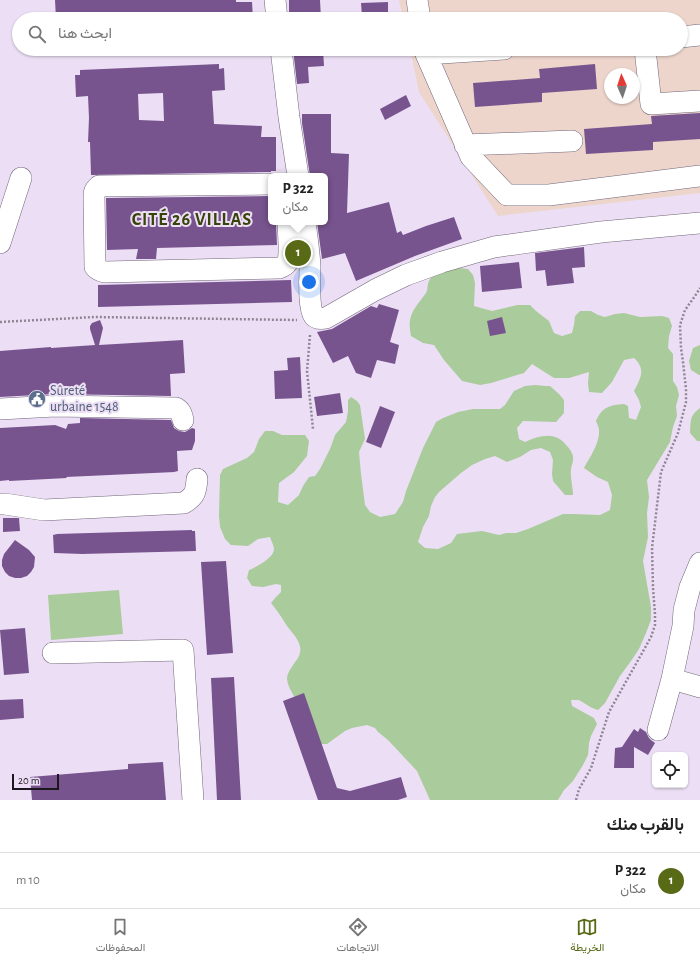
<!DOCTYPE html>
<html lang="ar">
<head>
<meta charset="utf-8">
<style>
	:root { --surface:#fff; --page:#f6f6f6; --text:#222; --muted:#767676; --line:#e0e0e0; --accent:#596a16 }
	body { margin:0; font-family:"Alegreya Sans",Vazirmatn,sans-serif; background:var(--page); color:var(--text); direction:rtl }
	.controls { position:absolute; right:12px; bottom:12px; display:grid; overflow:hidden; border-radius:6px; box-shadow:0 1px 3px #0004 }
	.controls button { width:36px; height:36px; display:grid; place-items:center; padding:0; border:0; border-bottom:1px solid var(--line); background:var(--surface); color:var(--text); font:20px sans-serif }
	.compass { position:absolute; left:604px; top:68px; width:36px; height:36px; border-radius:50%; background:var(--surface); box-shadow:0 1px 3px #0004; rotate:357deg }
	.scale { position:absolute; left:12px; bottom:10px; width:47px; box-sizing:border-box; padding-left:4px; border:2px solid #1c171f; border-top:0; font-size:11px; line-height:14px; white-space:nowrap; color:#1c171f; -webkit-text-stroke:3px #ecdff5; paint-order:stroke }
	.you { position:absolute; left:309px; top:282px; width:14px; height:14px; margin:-10px; border:3px solid #fff; border-radius:50%; background:#1a73e8; box-shadow:0 0 0 6px #1a73e833 }
	.badge { display:grid; place-items:center; width:26px; height:26px; border-radius:50%; background:var(--accent); color:#fff; font-size:13px; font-weight:700 }
	.pin { position:absolute; translate:-50% -50%; border:2px solid #fff; box-shadow:0 1px 4px #0006 }
	.popup { position:absolute; left:268px; top:173px; width:60px; height:52px; box-sizing:border-box; display:grid; place-content:center; border-radius:6px; background:var(--surface); filter:drop-shadow(0 1px 3px #0005); font-size:13px; white-space:nowrap; color:var(--muted) }
	.popup b { font-size:15px; color:var(--text) }
	.popup::after { content:''; position:absolute; left:50%; top:100%; margin-left:-8px; border:8px solid transparent; border-top-color:var(--surface) }
	.list { margin:0; padding:0; list-style:none }
	h2 { display:flex; justify-content:space-between; align-items:center; height:52px; margin:0; padding:0 16px; font-size:17px }
	h2 small { font-size:13px; font-weight:400; color:var(--muted) }
	.list li { display:grid; grid-template-columns:26px 1fr auto; gap:12px; align-items:center; box-sizing:border-box; height:56px; padding:0 16px; border-top:1px solid var(--line) }
	.list b { display:block; font-size:15px; white-space:nowrap }
	.list p { margin:0; font-size:13px; white-space:nowrap; color:var(--muted) }
	.list em { font-size:13px; font-style:normal; color:var(--muted) }
	.icon { flex:none; width:22px; height:22px; fill:none; stroke:currentColor; stroke-width:2; stroke-linecap:round; stroke-linejoin:round }
	.map { position:relative; flex:none; width:700px; height:800px; overflow:hidden; direction:ltr }
	.search { position:absolute; background:var(--surface); box-shadow:0 1px 3px #0004; left:12px; right:12px; top:12px; height:44px; display:flex; align-items:center; gap:10px; box-sizing:border-box; padding:0 14px; border-radius:22px; color:var(--muted); font-size:15px }
	.sheet { height:108px; background:var(--surface) }
	nav { display:flex; justify-content:space-around; align-items:center; box-sizing:border-box; height:56px; border-top:1px solid var(--line); background:var(--surface); font-size:11px; color:var(--muted) }
	nav a { display:grid; justify-items:center; gap:2px }
	nav .on { color:var(--accent) }
	.map>svg:first-child { display:block }
</style>
</head>
<body>
<div class="map">
<svg width="700" height="800" viewBox="0 0 700 800">
	<rect width="100%" height="100%" fill="#ecdff5"/>
	<path fill="#edd5cc" fill-rule="evenodd" d="M399,0H700V193L498,216L419,92L410,49H681V19H403ZM610,74H634V98H610Z"/>
	<path fill="#aacb9b" d="M460,268L468,269L473,275L475,283L474,306L492,311L517,305H530L536,311L549,321L554,333L562,336L572,333L574,325L575,316L580,311H591L598,315L605,317L615,314L624,313L640,317L662,316L669,318L672,326L669,336L668,348L673,354V381L677,387L679,395L676,406L677,416L673,427L670,442L647,480L649,497L647,513L648,537L643,561L651,607V620L646,633L639,649L631,661L620,676L605,703L598,710L592,708L579,700H571L572,706L594,718L597,724L591,736L589,743L588,755L583,765L573,781L564,790L558,800H430L417,771L388,740L378,732L375,728L367,725L352,728L345,731L327,744H316C310,730 304,716 297,702C294,695 288,688 287,679C287,672 294,664 298,658C306,644 292,634 285,623C281,616 276,609 271,603L275,598L281,592V585L276,584L263,587L252,586L247,578L249,570C256,567 274,558 274,549C274,546 271,540 270,537L258,539L248,546L231,545L225,539L220,527L219,516L220,475L223,469L247,458L254,452L259,439L265,431H273L282,435H305L309,441L307,456L294,472L279,483L278,502L288,505L299,495L303,486L309,477L315,476L320,469L330,449L335,435L346,422L348,411V400L351,397L357,401L360,405L365,439L359,452L361,474L365,505L370,512L380,517L395,514L403,502L406,491L423,448L436,422L443,418L458,412L473,409H500L505,405L514,391L525,386L535,385L546,386H550L559,394L564,400V413L556,422L523,421L517,428L519,439L525,442C540,435 556,431 567,446C570,449 573,454 573,457C574,461 571,466 571,470C570,477 573,487 573,495H565L553,481L552,474L553,460L550,452L541,448L531,450L520,457L507,462L495,456L485,459L472,465L461,473L439,492L435,497L431,506L429,516L423,527L418,542L425,548L438,549L451,543L457,534L482,531L499,535L506,533H516L528,529L563,514H574L600,515L610,510L612,495L608,482L597,477L584,468C590,457 600,443 599,430C599,427 597,424 596,421C602,407 610,405 624,404L628,406L629,418L636,420L641,407L639,400L634,391C641,378 646,369 634,358L624,360L612,382L602,393L589,392L588,383L589,372L569,378H554L532,364L524,373L491,383L480,385L462,381L444,360L434,345L423,343L411,336C408,320 410,314 420,301C422,298 424,296 426,293C428,290 427,285 429,281C433,271 451,269 460,268Z
		M700,345V375H699L691,370L689,361L693,348Z
		M700,408V441H697L690,433C691,421 689,416 700,408Z
		M119,590L123,634L51,640L48,595Z"/>
	<path fill="#78548f" fill-rule="evenodd" d="M55,0H236V2H252L253,19H202V13L177,14V17H167V19H115V17L85,19H56Z
		M289,0H320L321,19H289Z
		M388,2V16L362,17L361,3Z
		M293,49H323L324,66L308,67L309,83L297,84Z
		M219,64V69L224,68L225,90L212,91L214,124L262,126L261,137H276V171H271V172L91,175L90,142H88L89,118L88,96L76,97L75,75H80V70ZM163,93L164,121L139,120L138,94Z
		M595,64L597,89L542,93V102L475,107L473,83L540,78L539,69Z
		M406,95L411,106L385,120L380,109Z
		M700,113V139L653,142V150L586,154L584,129L652,124L651,116Z
		M302,114H331V153L349,154L347,213L389,202L397,233L401,231L403,235L426,226L454,217L462,239L415,256L356,281L345,253L322,259L317,222H325V176H310L302,123Z
		M271,196V222H276L277,245L157,248L156,259H136L138,249L107,250L106,198Z
		M584,247L585,267L572,268L574,283L547,286L545,270L536,271L535,253Z
		M519,262L522,288L482,292L480,266Z
		M291,280L292,302L98,307V285Z
		M379,304L399,310L390,342L399,345L395,364L377,360L371,378L356,373L348,356L333,363L317,332L332,329L371,306L377,308Z
		M502,317L506,333L490,336L487,321Z
		M100,320L103,328L99,345L183,340L185,373L170,374L171,396L55,394L0,397V351L51,347V348L95,345L90,329V326L92,323Z
		M300,357L302,398L275,399L274,371L288,370L287,358Z
		M340,393L343,413L317,416L314,397Z
		M380,406L395,412L381,448L366,442Z
		M80,418L171,420L174,428L179,431L185,432L192,428L195,429V441L192,450L177,451L178,471L174,472H175L66,477L67,478L9,481V480L0,481V428L55,425L66,429L68,424L80,423Z
		M3,518H19L20,531L3,532Z
		M192,530V531H195L196,551L82,554L54,553L53,535L57,534H56Z
		M15,540L29,550L35,557L34,567L31,572L27,576L21,578H15L9,576L5,572L2,566V560L4,554Z
		M226,561L233,653L207,655L201,562Z
		M25,628L29,673L4,675L0,630Z
		M234,677L241,800H217L211,678Z
		M304,693L337,788L350,791L401,777L407,797L398,800H318L283,701Z
		M23,699L24,718L0,720V700Z
		M640,728L646,732L649,738L651,740L655,743L648,755L634,747V768H614L615,748L622,747L634,729L638,732Z
		M163,762L166,800H32L30,777L128,769V764Z"/>
	<g fill="none" stroke-linecap="round" stroke-linejoin="round">
		<defs>
			<path id="minor" d="M275,0L277,19
				M417,0L420,19
				M681,37L700,35
				M281,49L289,117L298,176
				M425,49L426,54L471,157L507,195H549L700,176
				M645,49L651,104L700,101
				M426,54L504,49
				M465,145L572,141
				M271,184L99,186C96,189 94,190 94,195L95,267C98,270 100,271 105,272L279,268C282,267 285,266 287,263C291,258 288,230 288,222
				M305,222C307,236 309,251 310,266C310,277 308,307 314,316C317,319 321,319 326,318L375,290L406,275L442,262L494,247L601,232L700,223
				M0,243L21,178
				M0,409L55,406L176,408C181,411 182,415 183,420
				M0,504H5L44,510L184,503C195,496 196,492 197,479
				M53,653L183,650L193,800
				M672,679L683,626L684,610L690,587L700,563
				M658,730L672,679L700,687"/>
		</defs>
		<use href="#minor" stroke="#716679" stroke-width="22"/>
		<path stroke="#8f8595" stroke-width="2.5" stroke-dasharray="2 2" stroke-linecap="butt" d="M0,322L95,317L297,320
			M310,335L307,371L313,429
			M576,800L579,789L591,768L609,712L651,637L655,625V614L653,588L652,548L661,472L678,433L686,402V389L683,362L681,348L680,325L685,310L695,296L700,288"/>
		<use href="#minor" stroke="#fff" stroke-width="21"/>
	</g>
	<defs>
		<symbol id="civic-disc" viewBox="-11 -11 22 22"><circle r="9.5" fill="#5c6f8a" stroke="#ecdff5"/><path d="M-.6-6.5H3V-4.5H.6V-3L4-1V1h2V6H-6V1h2V-1L-.6-3ZM-1.2 2.5V6h2.4V2.5Z" fill="#fff"/></symbol>
	</defs>
	<g fill-rule="evenodd">
		<use href="#civic-disc" x="27" y="389" width="20" height="20"/>
	</g>
	<g text-anchor="middle" dominant-baseline="central" stroke-width="4" stroke-linejoin="round" paint-order="stroke">
		<g font-size="14" fill="#4e5e75" stroke="#ecdff5" text-anchor="start">
			<text x="50" y="391">Sûreté<tspan x="50" dy="16">urbaine 1548</tspan></text>
		</g>
		<g font-size="18" font-weight="bold" letter-spacing="1" fill="#384308" stroke="#ecdff5">
			<text x="192" y="220">CITÉ 26 VILLAS</text>
		</g>
	</g>
</svg>
<div class="controls">
<button><svg class="icon" aria-label="locate" viewBox="0 0 24 24"><circle cx="12" cy="12" r="6"/><path d="M12 2v4M12 18v4M2 12h4M18 12h4"/></svg></button>
</div>
<svg class="compass" viewBox="-18 -18 36 36"><path d="M0-13l5 13h-10z" fill="#e53935"/><path d="M0 13l5-13h-10z" fill="#767676"/></svg>
<div class="scale">20 m</div>
<div class="you"></div>
<div class="pin badge" style="left:298px;top:253px">1</div>
<div class="popup"><b>P 322</b>مكان</div>
<div class="search"><svg class="icon" aria-label="search" viewBox="0 0 24 24"><circle cx="10" cy="10" r="6"/><path d="M15 15l6 6"/></svg>ابحث هنا</div>
</div>
<section class="sheet">
<h2>بالقرب منك<small></small></h2>
<ul class="list">
<li><span class="badge">1</span><div><b>P 322</b><p>مكان</p></div><em>10 m</em></li>
</ul>
</section>
<nav>
<a class="on"><svg class="icon" aria-label="map" viewBox="0 0 24 24"><path d="M3 6l6-2 6 2 6-2v14l-6 2-6-2-6 2zM9 4v14M15 6v14"/></svg>الخريطة</a>
<a><svg class="icon" aria-label="directions" viewBox="0 0 24 24"><path d="M12 3l9 9-9 9-9-9zM9 14v-3h6M13 9l2 2-2 2"/></svg>الاتجاهات</a>
<a><svg class="icon" aria-label="saved" viewBox="0 0 24 24"><path d="M7 4h10v16l-5-4-5 4z"/></svg>المحفوظات</a>
</nav>
</body>
</html>
